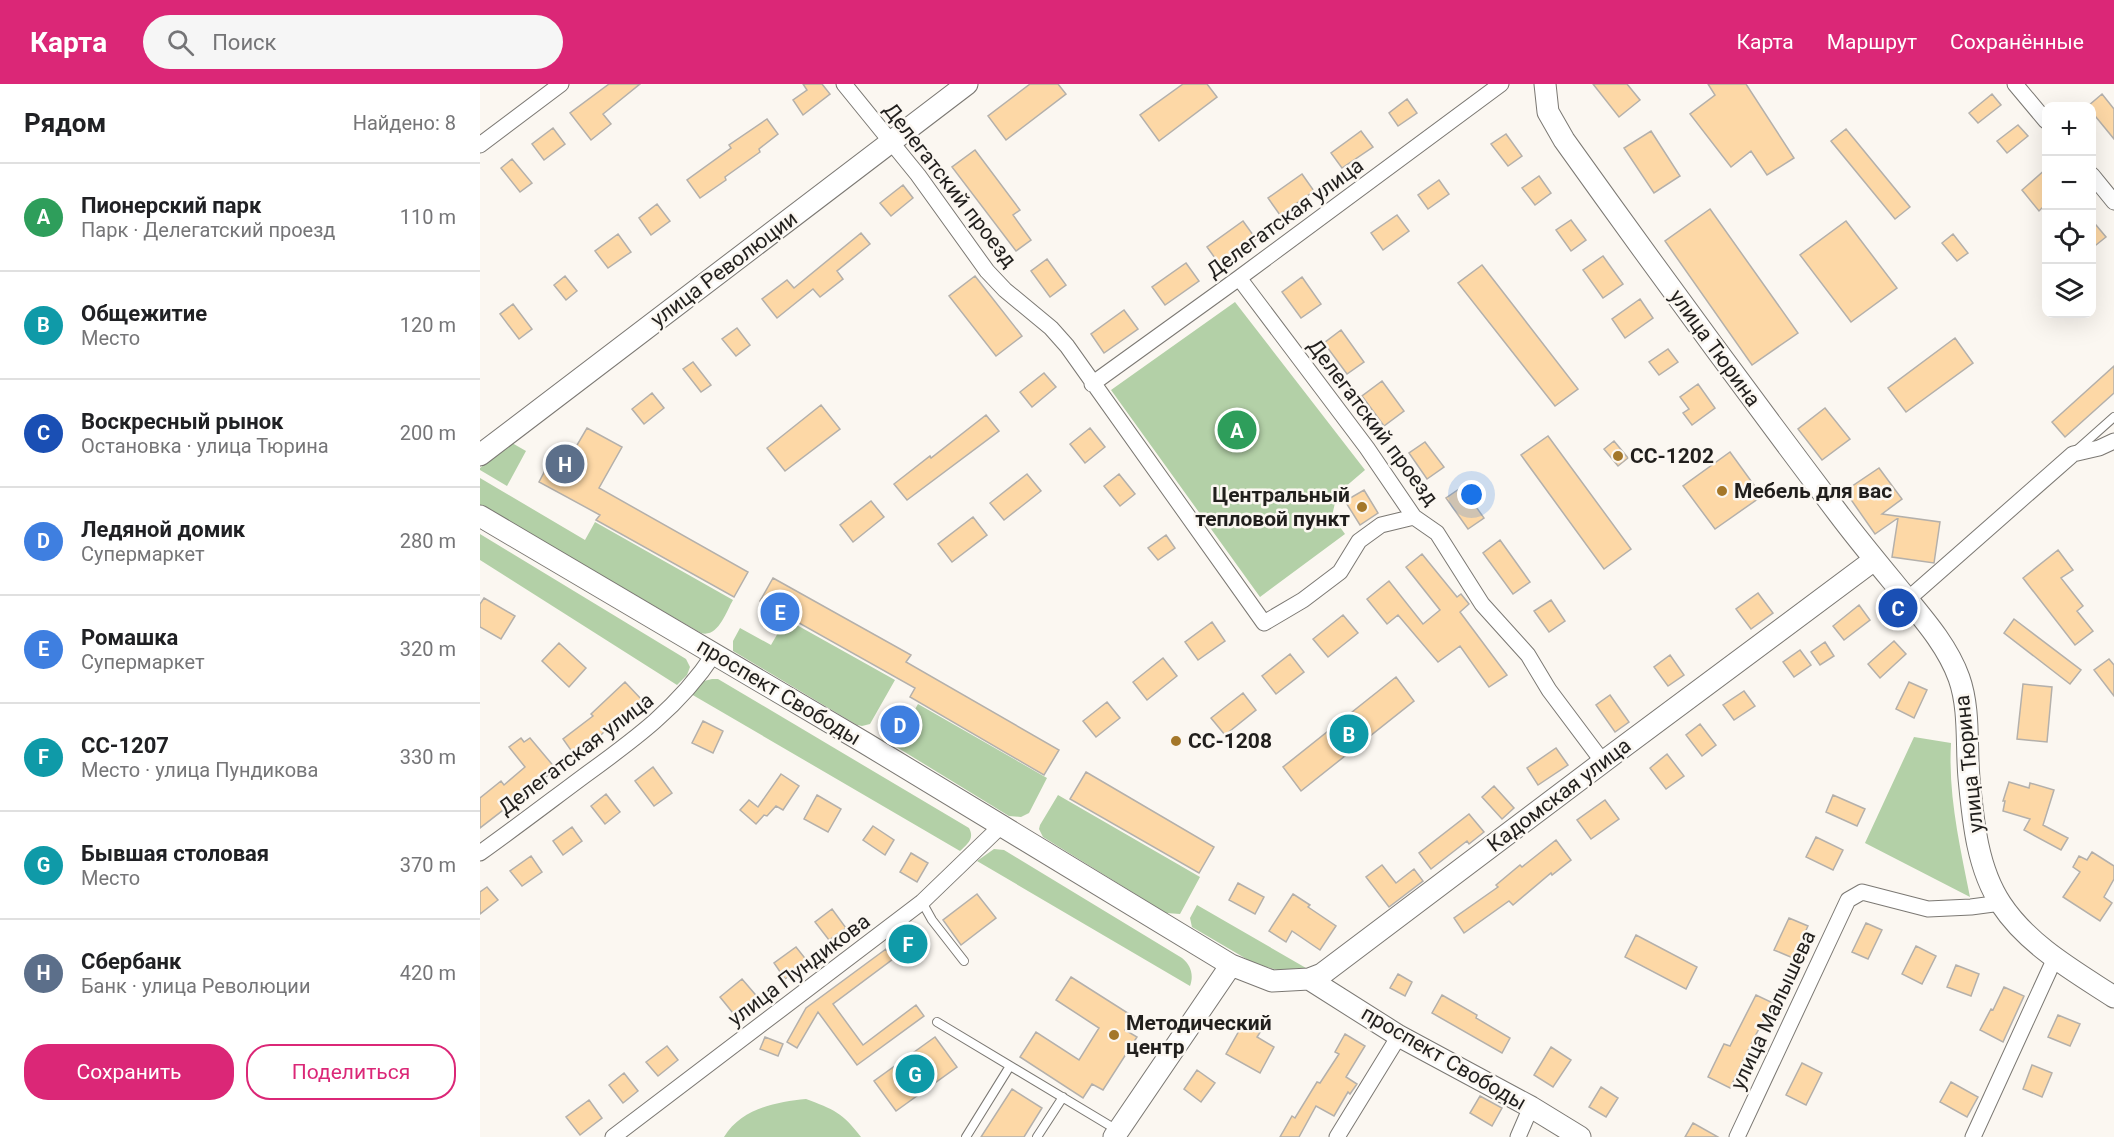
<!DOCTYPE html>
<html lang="ru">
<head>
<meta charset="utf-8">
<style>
	:root { --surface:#fff; --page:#f6f6f6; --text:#202124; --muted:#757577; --line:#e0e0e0; --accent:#db2777 }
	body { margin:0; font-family:Roboto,sans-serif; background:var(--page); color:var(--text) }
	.controls { position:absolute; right:18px; top:18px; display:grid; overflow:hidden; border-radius:12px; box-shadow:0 6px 24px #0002 }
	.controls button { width:54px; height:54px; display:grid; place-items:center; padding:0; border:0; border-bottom:2px solid var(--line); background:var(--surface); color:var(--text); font:30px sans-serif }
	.you { position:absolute; left:992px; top:411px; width:21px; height:21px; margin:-15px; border:4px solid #fff; border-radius:50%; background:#1a73e8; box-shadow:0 0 0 9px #1a73e833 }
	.badge { display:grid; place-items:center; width:39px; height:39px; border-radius:50%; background:var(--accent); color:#fff; font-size:20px; font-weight:700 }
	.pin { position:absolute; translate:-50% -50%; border:3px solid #fff; box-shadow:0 2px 6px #0006 }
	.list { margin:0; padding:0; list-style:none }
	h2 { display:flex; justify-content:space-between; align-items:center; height:78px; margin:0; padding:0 24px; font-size:26px }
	h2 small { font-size:20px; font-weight:400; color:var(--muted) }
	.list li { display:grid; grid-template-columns:39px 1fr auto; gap:18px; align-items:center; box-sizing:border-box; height:108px; padding:0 24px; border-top:2px solid var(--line) }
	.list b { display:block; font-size:22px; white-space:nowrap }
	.list p { margin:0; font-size:20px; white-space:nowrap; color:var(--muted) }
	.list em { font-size:20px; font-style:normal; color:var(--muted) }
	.actions { display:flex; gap:12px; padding:18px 24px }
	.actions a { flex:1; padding:14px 0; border:2px solid var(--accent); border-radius:24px; text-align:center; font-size:21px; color:var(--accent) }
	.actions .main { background:var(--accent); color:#fff }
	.icon { flex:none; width:33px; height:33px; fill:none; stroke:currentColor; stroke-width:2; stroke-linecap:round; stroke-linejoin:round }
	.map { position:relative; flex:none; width:1634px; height:1053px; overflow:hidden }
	header { display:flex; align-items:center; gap:36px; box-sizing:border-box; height:84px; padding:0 30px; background:var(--accent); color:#fff }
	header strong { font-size:28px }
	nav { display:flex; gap:33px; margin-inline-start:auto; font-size:21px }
	.search { width:420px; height:54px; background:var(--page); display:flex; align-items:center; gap:15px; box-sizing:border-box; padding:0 21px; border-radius:33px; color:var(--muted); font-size:22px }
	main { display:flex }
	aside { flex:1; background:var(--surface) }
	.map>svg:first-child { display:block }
</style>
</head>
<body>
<header>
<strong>Карта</strong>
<div class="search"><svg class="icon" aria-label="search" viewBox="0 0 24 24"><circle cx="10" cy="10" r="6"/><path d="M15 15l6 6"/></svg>Поиск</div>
<nav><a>Карта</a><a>Маршрут</a><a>Сохранённые</a></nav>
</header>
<main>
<aside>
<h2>Рядом<small>Найдено: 8</small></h2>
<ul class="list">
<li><span class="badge" style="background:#2e9e5b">A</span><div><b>Пионерский парк</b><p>Парк · Делегатский проезд</p></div><em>110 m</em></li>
<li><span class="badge" style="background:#0f9aa8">B</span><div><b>Общежитие</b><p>Место</p></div><em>120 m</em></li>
<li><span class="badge" style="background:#1a4fb4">C</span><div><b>Воскресный рынок</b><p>Остановка · улица Тюрина</p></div><em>200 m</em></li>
<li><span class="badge" style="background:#3f7fe0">D</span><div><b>Ледяной домик</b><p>Супермаркет</p></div><em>280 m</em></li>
<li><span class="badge" style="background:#3f7fe0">E</span><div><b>Ромашка</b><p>Супермаркет</p></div><em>320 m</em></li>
<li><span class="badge" style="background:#0f9aa8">F</span><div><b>СС-1207</b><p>Место · улица Пундикова</p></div><em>330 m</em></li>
<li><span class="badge" style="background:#0f9aa8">G</span><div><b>Бывшая столовая</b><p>Место</p></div><em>370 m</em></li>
<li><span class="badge" style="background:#5c6f8a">H</span><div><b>Сбербанк</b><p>Банк · улица Революции</p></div><em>420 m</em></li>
</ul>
<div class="actions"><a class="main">Сохранить</a><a>Поделиться</a></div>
</aside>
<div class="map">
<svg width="1634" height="1053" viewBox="0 0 1634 1053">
	<rect width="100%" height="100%" fill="#fbf7f1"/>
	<path fill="#b3d0a7" d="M755,218L885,386L857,410L852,432L865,450L780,513L631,306Z
		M32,359L46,367L27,402L0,386V384Z
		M0,394L105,456L115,438L253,516C246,528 238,554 221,549L0,421Z
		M0,450L206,575L210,583L207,591L197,601L0,476Z
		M306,535L415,596L390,640L382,642L377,641L253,567V557L260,544L291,561Z
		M232,595H238L489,744C495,755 487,760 480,767L211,610L220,598Z
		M438,620L567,694L549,729L541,733L529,732L405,656L402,648L406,638L422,648Z
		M1434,653L1471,659C1468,712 1480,762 1490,813L1385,759Z
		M578,711L720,793L700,830L686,829L563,753L559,745L560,741Z
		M514,765L524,766L702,874C711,881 714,891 710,902L497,777Z
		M717,821L826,884L798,886L775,880L712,843L710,834Z
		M326,1015C353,1025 363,1029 381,1053H244C261,1025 295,1018 326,1015Z"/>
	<path fill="#fdd8a6" stroke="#b4b0ab" stroke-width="1.5" d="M129,0H160L123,30L131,40L111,56L90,29Z
		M323,0H342L350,10L323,31L313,16L327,6Z
		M550,0H578L586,10L526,56L508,32Z
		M703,0H727L737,13L679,57L660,31Z
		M1113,0H1147L1160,16L1139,33Z
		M1228,0H1266L1314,74L1287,91L1271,67L1251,83L1210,30L1235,11Z
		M1512,10L1521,21L1498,39L1489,29Z
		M1622,10L1634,25V55L1611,27V22H1608Z
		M927,15L937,29L918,42L909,29Z
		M287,35L298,50L279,65L280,68L245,93L246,96L220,114L207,96L251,64L249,61Z
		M1538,41L1548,52L1527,69L1517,57Z
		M73,44L85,60L64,76L52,60Z
		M1366,45L1430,123L1415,135L1351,57Z
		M881,47L893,63L862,84L851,69Z
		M1171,47L1200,92L1174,109L1144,64Z
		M1026,50L1042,72L1028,82L1011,60Z
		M495,66L540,126L533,131L551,156L536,167L472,83Z
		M32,75L52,99L40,108L21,84Z
		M1566,85V120L1559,127L1542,106Z
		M822,90L834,107L800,131L788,114Z
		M1059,92L1071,109L1055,121L1042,104Z
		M959,96L969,110L948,125L938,111Z
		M423,101L433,114L411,132L400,119Z
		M177,120L190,137L171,151L159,134Z
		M1230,125L1318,249L1272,281L1185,157Z
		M917,131L929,147L903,166L891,149Z
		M1611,135L1626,153L1611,165Z
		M1091,136L1106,156L1091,167L1076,146Z
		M763,137L776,155L740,181L727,163Z
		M1366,137L1417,204L1371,238L1320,171Z
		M381,149L390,160L357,187L363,195L340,213L333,205L297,234L282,215L307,196L314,204Z
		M138,150L151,168L128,184L115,167Z
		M1473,150L1488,169L1477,177L1462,159Z
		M1123,172L1143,200L1123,214L1103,186Z
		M567,175L586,201L570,213L551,187Z
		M706,179L719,197L685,221L672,203Z
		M1002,181L1098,305L1075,322L978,199Z
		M85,192L97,207L86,216L74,201Z
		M495,192L542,252L516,272L469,212Z
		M822,193L841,220L821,234L802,208Z
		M1160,215L1173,234L1145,254L1132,235Z
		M33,220L52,245L39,255L20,230Z
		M644,226L658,245L624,269L611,250Z
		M257,244L270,261L256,272L242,255Z
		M861,246L884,278L867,290L844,259Z
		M1475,254L1493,279L1426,328L1408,304Z
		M1188,265L1198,278L1179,291L1169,278Z
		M213,278L231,301L221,308L203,285Z
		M1634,282V309L1585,353L1572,338Z
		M564,289L576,303L552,323L540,308Z
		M902,297L924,327L904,342L882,312Z
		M1218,300L1235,324L1212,341L1203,329L1209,325L1200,313Z
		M172,309L184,324L164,340L152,325Z
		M341,321L360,345L305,387L287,364Z
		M1345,324L1370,355L1342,376L1318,345Z
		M506,331L519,347L427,416L414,400L450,372L451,374Z
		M107,344L142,363L119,404L268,488L254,513L116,436L120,431L59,398L79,360L93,368Z
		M610,344L625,363L605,379L590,360Z
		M1068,352L1151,465L1124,485L1041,371Z
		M1134,357L1148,374L1138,382L1124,365Z
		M945,358L964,383L947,395L929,369Z
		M1250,368L1282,412L1235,445L1203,402Z
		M1399,384L1422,415L1402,430L1460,438L1454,479L1412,473L1418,434L1395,450L1365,407Z
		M547,390L561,407L524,436L510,419Z
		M639,390L655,410L640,422L624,402Z
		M982,403L1004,434L988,445L966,414Z
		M884,406L898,429L880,441L865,417Z
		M391,417L404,433L373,458L360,441Z
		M493,433L507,451L472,478L458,460Z
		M686,451L695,464L678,476L668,464Z
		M1020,456L1050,498L1033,510L1003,469Z
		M1578,466L1593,486L1581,494L1603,522L1597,527L1613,547L1595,561L1543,494Z
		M942,470L977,513L981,510L989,520L980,528L1027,591L1009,603L980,562L958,578L918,531L907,540L887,515L909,497L943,540L960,526L926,483Z
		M293,494L431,571L426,578L579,666L564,691L430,613L435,604L280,517Z
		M1278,509L1293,529L1271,545L1256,525Z
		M4,514L35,532L21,555L0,543V520Z
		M1071,516L1085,537L1069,548L1054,527Z
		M1379,521L1390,536L1364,556L1353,542Z
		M863,531L878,549L848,573L833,555Z
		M1534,535L1601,586L1590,600L1524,549Z
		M732,538L745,557L718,576L705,558Z
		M1414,557L1426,570L1400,594L1388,580Z
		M1345,558L1354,572L1340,581L1331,568Z
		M79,559L106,584L89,603L62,577Z
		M1320,566L1331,581L1314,593L1303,578Z
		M810,570L824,588L796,610L782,592Z
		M1190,571L1204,591L1188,602L1174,583Z
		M683,574L697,592L667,616L653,598Z
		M1629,575L1634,581V612L1614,586Z
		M916,593L934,617L821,707L803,683Z
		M145,598L162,616L144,634L141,631L116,656L95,672L83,655L113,632L111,630Z
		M1429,598L1447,606L1434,634L1416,625Z
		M1543,600L1572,603L1567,658L1537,655Z
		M1264,607L1275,622L1254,636L1243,621Z
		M763,609L776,626L745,651L731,634Z
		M1130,611L1149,638L1135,648L1116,621Z
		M627,618L640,634L616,653L603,637Z
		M223,637L243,647L233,669L212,659Z
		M1220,640L1236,661L1222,672L1206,651Z
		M41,654L44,658L50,654L76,685L0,744V714L21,697L24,701L45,683L29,663Z
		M1076,664L1088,681L1058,701L1047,684Z
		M1187,670L1204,692L1186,705L1170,684Z
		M173,683L192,709L174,722L155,697Z
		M606,688L734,763L719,789L590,715Z
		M301,690L319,702L303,726L296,722L287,732L284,731L276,740L260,726L269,716L278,723Z
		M1529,698L1549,704L1550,699L1574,706L1563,741L1588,754L1581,766L1544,746L1550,735L1523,727L1525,717H1523Z
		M1014,702L1034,724L1022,735L1002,713Z
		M126,710L140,728L125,740L111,722Z
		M337,711L361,725L348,748L324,735Z
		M1353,711L1385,725L1377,742L1346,728Z
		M1125,716L1139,735L1111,755L1097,736Z
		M989,730L1004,748L989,760L987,757L951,785L939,769Z
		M393,742L414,756L405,771L383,756Z
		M92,743L102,757L83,771L73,757Z
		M1336,753L1363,766L1353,786L1326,773Z
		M1076,756L1091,776L1072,791L1071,789L1033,821L1029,817L984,849L974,834L1018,803L1016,801L1040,781L1042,783Z
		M1612,768L1634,782V795L1624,813L1632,819L1620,837L1583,813L1600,788L1593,783L1599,772L1607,776Z
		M431,769L448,779L437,798L420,788Z
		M51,772L62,788L42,802L30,787Z
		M902,781L916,799L934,785L943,797L909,823L886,793Z
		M758,799L784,813L775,830L749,816Z
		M7,803L18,816L0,830V808Z
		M497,810L516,834L481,861L463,836Z
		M813,810L830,821L828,823L856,842L840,866L812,847L806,858L789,847Z
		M352,825L366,844L349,856L335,838Z
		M1309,834L1328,842L1313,874L1294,866Z
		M1386,839L1402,846L1388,875L1372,868Z
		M1156,851L1217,883L1206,905L1145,873Z
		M1436,862L1456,872L1442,900L1422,890Z
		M316,863L328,878L305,895L294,879Z
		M406,865L413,875L353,920L383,961L436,921L444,932L377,981L338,928L317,964L307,958L326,924Z
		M1476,881L1499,890L1491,912L1467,903Z
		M918,890L932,898L925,912L910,904Z
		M591,893L654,933L645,946L657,953L623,1006L612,1000L603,1014L540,973L556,948L599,976L619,944L576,916Z
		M262,895L280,916L257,934L240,913Z
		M1524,903L1544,912L1523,958L1500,946L1511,925L1513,926Z
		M962,911L997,931L996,934L1030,954L1022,969L952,929Z
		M1276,911L1293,919L1273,956L1250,1004L1228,993L1244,960L1250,962Z
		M1578,931L1600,940L1590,962L1568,953Z
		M764,938L781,947L777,953L794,963L780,989L746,970Z
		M865,950L885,962L866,993L877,1000L870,1010L868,1008L854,1032L836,1022L819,1053H800L812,1032L815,1034L837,998L840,999L859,970L855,968Z
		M285,953L303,960L298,972L280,965Z
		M455,953L477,983L416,1027L394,997Z
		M187,962L198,976L178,992L166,978Z
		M1071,963L1091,976L1073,1003L1054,991Z
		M1322,979L1342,989L1326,1021L1306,1011Z
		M1552,981L1572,989L1562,1013L1543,1005Z
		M717,986L735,999L721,1018L704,1005Z
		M144,989L158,1007L143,1019L129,1001Z
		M1471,998L1498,1013L1487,1033L1460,1018Z
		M1121,1003L1138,1014L1126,1033L1109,1023Z
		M532,1005L562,1024L544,1053H501Z
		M1000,1012L1022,1024L1012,1042L990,1029Z
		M109,1016L122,1034L100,1051L86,1033Z
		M1213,1039L1238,1053H1205Z"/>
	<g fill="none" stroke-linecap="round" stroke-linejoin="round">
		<defs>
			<path id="lane" d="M1598,365L1634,333
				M442,818L452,836L484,877
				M457,938L637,1046
				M486,1053L530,982
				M557,1053L583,1013"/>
			<path id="street" d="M364,0L438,91L507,187L525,206L571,244L587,262L784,539L823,516L860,488L879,457L901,441L934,433
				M1535,0L1566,37
				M0,61L81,0
				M1612,91L1634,118
				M759,194L887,364L934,433L957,449L1002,520L1048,571L1069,606L1123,678
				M612,300L759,194L1021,0
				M1427,516L1593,370L1619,364L1634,357
				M0,769C35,744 69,718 104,692C155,655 199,623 234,570
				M133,1053L442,818L522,741
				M857,1053L919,952
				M1038,1053L1051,1023
				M1257,1053L1368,816L1382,808L1448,825L1491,823L1521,819
				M1493,1053L1575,874"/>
			<path id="secondary" d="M1065,0L1068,28L1084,56C1174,182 1265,306 1358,429C1376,453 1395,476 1414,499C1438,529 1466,558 1479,594C1490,625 1486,661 1489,694C1493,736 1497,784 1521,820C1548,861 1594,887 1634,913
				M0,371L487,0
				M0,432L385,659L751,881L792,897L829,895L842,890L1123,678L1394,476
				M829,895L919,952L1051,1023L1100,1053
				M634,1053L751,881"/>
		</defs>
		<use href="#lane" stroke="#7b7873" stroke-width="10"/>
		<use href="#street" stroke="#7b7873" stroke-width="17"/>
		<use href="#secondary" stroke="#7b7873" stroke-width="23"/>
		<use href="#lane" stroke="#fff" stroke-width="8"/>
		<use href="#street" stroke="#fff" stroke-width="15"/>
		<use href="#secondary" stroke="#fff" stroke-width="21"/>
	</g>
	<g fill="#a47729" stroke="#fbf7f1" stroke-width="2">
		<circle cx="1138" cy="372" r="6"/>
		<circle cx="1242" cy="407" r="6"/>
		<circle cx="882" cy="423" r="6"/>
		<circle cx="696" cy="657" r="6"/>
		<circle cx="634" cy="951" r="6"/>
	</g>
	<g text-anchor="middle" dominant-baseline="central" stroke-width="5" stroke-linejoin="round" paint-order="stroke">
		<g font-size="21" fill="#211f1d" stroke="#fbf7f1">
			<text transform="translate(470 101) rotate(52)">Делегатский проезд</text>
			<text transform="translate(805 134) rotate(-36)">Делегатская улица</text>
			<text transform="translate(244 185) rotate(-37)">улица Революции</text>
			<text transform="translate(1235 264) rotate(54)">улица Тюрина</text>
			<text transform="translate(893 338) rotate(53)">Делегатский проезд</text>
			<text transform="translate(299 608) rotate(31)">проспект Свободы</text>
			<text transform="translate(96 670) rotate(-37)">Делегатская улица</text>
			<text transform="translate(1489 680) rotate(-96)">улица Тюрина</text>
			<text transform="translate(1079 711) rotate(-37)">Кадомская улица</text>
			<text transform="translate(319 886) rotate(-37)">улица Пундикова</text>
			<text transform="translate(1293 926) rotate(-65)">улица Малышева</text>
			<text transform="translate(964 974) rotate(30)">проспект Свободы</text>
		</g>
		<g font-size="21" font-weight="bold" fill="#211f1d" stroke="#fbf7f1" text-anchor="start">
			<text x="1150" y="372">СС-1202</text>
			<text x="1254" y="407">Мебель для вас</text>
			<text x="870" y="411" text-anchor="end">Центральный<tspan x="870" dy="24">тепловой пункт</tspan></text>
			<text x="708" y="657">СС-1208</text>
			<text x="646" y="939">Методический<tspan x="646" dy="24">центр</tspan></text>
		</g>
	</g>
</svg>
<div class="controls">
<button>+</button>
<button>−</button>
<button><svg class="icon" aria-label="locate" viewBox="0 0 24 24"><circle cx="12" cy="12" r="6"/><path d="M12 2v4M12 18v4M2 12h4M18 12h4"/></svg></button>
<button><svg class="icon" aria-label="layers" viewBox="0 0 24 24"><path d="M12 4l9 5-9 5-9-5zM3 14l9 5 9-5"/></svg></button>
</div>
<div class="you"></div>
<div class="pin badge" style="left:757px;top:346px;background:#2e9e5b">A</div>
<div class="pin badge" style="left:869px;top:650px;background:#0f9aa8">B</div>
<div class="pin badge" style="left:1418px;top:524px;background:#1a4fb4">C</div>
<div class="pin badge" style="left:420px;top:641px;background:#3f7fe0">D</div>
<div class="pin badge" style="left:300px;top:528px;background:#3f7fe0">E</div>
<div class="pin badge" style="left:428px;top:860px;background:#0f9aa8">F</div>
<div class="pin badge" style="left:435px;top:990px;background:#0f9aa8">G</div>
<div class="pin badge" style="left:85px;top:380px;background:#5c6f8a">H</div>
</div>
</main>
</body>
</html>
